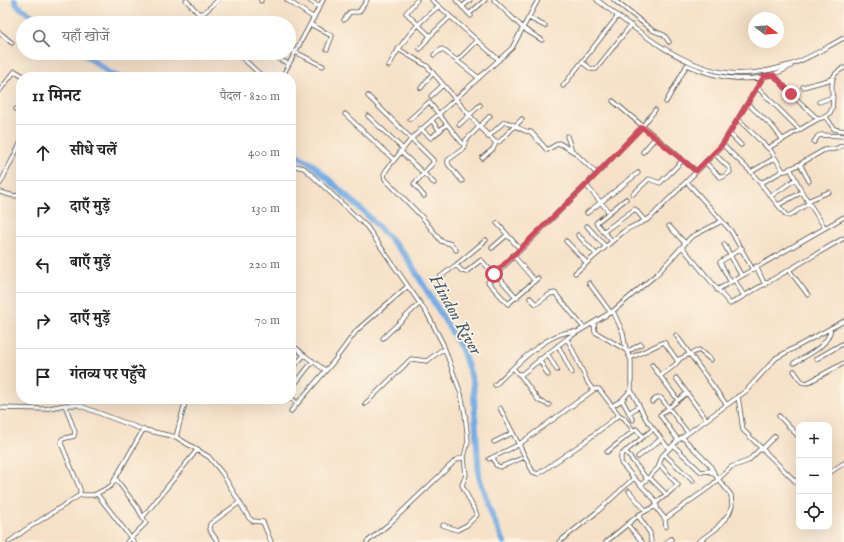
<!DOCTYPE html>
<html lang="hi">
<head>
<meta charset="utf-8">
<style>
	:root { --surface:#fff; --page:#f6f6f6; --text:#222; --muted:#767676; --line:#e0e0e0 }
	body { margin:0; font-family:"IM FELL English","Noto Serif Devanagari",serif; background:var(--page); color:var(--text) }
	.controls { position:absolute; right:12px; bottom:12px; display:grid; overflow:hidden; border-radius:8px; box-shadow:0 4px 16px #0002 }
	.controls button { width:36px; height:36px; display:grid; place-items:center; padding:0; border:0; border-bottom:1px solid var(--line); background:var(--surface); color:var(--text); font:20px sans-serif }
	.compass { position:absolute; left:748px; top:12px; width:36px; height:36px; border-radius:50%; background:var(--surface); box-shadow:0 4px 16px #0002; rotate:106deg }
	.stop { position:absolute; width:12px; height:12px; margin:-9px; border:3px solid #d1495b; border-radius:50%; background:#fff }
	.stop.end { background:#d1495b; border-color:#fff; box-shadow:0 1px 4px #0008 }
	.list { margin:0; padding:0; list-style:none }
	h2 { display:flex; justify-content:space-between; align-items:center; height:52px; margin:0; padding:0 16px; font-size:17px }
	h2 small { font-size:13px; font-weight:400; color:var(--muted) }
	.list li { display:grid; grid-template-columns:26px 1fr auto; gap:12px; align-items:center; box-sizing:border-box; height:56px; padding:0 16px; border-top:1px solid var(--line) }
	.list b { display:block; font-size:15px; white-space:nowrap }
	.list em { font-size:13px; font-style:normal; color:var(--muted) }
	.icon { flex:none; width:22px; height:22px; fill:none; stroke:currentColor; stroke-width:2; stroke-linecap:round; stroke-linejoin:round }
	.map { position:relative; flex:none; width:844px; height:542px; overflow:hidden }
	.search { position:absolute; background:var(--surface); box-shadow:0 4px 16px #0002; left:16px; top:16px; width:280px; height:44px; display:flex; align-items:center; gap:10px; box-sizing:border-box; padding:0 14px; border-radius:22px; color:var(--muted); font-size:15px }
	.panel { position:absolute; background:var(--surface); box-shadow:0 4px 16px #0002; left:16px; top:72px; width:280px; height:332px; border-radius:16px }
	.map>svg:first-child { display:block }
</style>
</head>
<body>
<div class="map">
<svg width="844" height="542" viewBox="0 0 844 542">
	<rect width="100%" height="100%" fill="#fcf5e5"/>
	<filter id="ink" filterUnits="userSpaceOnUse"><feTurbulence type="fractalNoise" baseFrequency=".025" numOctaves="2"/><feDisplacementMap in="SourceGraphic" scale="8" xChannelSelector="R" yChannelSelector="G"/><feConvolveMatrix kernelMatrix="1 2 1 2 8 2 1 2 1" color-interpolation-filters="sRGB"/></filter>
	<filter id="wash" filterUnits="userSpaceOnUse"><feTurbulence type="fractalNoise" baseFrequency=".012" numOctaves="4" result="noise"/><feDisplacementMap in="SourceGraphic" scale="16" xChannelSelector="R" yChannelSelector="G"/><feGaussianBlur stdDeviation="0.9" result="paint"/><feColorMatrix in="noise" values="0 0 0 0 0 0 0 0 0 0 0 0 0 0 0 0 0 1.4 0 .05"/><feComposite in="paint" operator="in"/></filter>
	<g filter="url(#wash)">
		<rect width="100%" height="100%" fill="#f6e1c8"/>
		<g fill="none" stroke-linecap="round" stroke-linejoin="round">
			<path stroke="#76ade5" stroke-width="6" d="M15,0L17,5L42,23
				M83,53L111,74L119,77
				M291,151L313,165L366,214L406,256L462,349L473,382L479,477L493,518L504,542"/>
		</g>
	</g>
	<g filter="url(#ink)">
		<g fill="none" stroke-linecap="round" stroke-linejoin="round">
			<defs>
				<path id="minor" d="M186,0L199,14L205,12L218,0
					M287,0L314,18
					M309,0L319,7
					M417,0L406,13L430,36
					M432,0L499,60
					M456,0L471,16
					M494,0L524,29L542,40
					M597,0C634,28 681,68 729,73C747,75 769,71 786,66C806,61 826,47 844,38
					M614,0L652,30L664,35L669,42
					M261,1V0
					M462,7L470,0
					M199,14L207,23
					M469,14L485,0
					M529,18L545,26
					M344,20L350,12H359L367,0
					M310,24L332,36L327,49
					M0,33L12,43
					M289,49L323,66
					M398,49L427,66L479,126L495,142H499L522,119
					M420,49L430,36L450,17
					M237,53L263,77
					M266,53L289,64
					M434,55L442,49L479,78
					M457,61L477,41
					M582,62L591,69H596L631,25
					M687,65C720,80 759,86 791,66
					M389,66C401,42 417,23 439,6
					M774,75L791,94L818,119
					M282,77L323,0
					M563,86L618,16
					M757,87L800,130
					M803,87L832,79
					M421,88L433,73
					M0,90L15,71L25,77
					M368,96L433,160V163L414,184L424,196
					M431,96L443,85
					M613,101L696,171
					M666,102L687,65
					M819,102L833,97
					M748,104L773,127L783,140
					M16,109L21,111
					M345,114L394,160
					M368,116L402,148
					M826,117L834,129L844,131
					M410,119L429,102L463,144
					M738,119L771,151L783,171H786L800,164L809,181
					M432,121L440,131
					M459,125L480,105
					M421,129L431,138L447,124
					M729,133L741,145
					M567,136L572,151
					M488,137L504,122C512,121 520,132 531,132L547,150L559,143L574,152L596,173
					M814,142L818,136L821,135L844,136
					M723,145L751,172L786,215L789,216L809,203
					M768,148L818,119C844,114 826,91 834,76C836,72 840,70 844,68
					M400,151L434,183
					M643,152L655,138
					M482,158L493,149L496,143
					M705,162L720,177H723L730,172L729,168L715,154
					M800,164L824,150L835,149L844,145
					M291,165L304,168L367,227L428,315L443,344L461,394L465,414L468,441L464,457L466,475L462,485L477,515L467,525L457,530L443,525
					M790,168L802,192L825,228
					M751,172L775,158
					M462,181L448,164V160L463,149L466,140L490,116
					M759,181L763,182L783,171
					M687,182L731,231L752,268
					M0,184L21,142
					M586,185L609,212
					M0,192L14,196L21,195
					M633,194L649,179L660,183L683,160
					M771,196L796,179
					M807,201L829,192
					M778,205L802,192
					M587,213L638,173
					M497,223L520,249
					M587,226L605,246
					M669,226L685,243
					M603,232L635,209L645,221
					M578,235L596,254
					M611,240L596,223L626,199
					M566,241L586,262
					M724,244L741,275
					M682,247L730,304L844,238
					M492,248L507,235
					M456,250L451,244L441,241L422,217L385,179L384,174L387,169L412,138L512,48L538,0
					M513,255L535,281
					M456,265L486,240
					M756,266L765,285
					M789,270L808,295
					M495,273L517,298
					M575,273L623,232C631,226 640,224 650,218L720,148L764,76
					M440,277L456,265L462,271L466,272L481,260L494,274
					M538,278L508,304L488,282L586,185L642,127L655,110
					M734,279L744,296
					M730,281L720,262L742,248
					M589,283L611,313
					M717,290L844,217
					M530,298L536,304L550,294L555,293L584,328
					M613,311L623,333L626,350L631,360V390L646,419L669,449
					M594,323L595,332L626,350
					M676,335L726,404
					M383,338L420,303
					M567,338L588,383L593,390
					M558,345L572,373
					M627,352L641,344
					M291,353L296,348L304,355
					M547,353L557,370
					M630,358L664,342L677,360L699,350L711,360
					M539,359L548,375
					M816,359L844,343
					M794,363C809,354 828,347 831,328
					M652,365L678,400
					M513,368L518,374H522L569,337L613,311L657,274L691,237L722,221
					M291,370L304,355L325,370
					M794,371L802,382L807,383L844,363
					M520,375L539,401L549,405
					M660,376L675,365L679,360
					M676,378L706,419
					M495,385C514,367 550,329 576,332
					M291,389L313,361
					M631,390L622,400L633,420
					M738,396L743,430L799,485
					M291,398L297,403
					M652,402L658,397L661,398L688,433
					M365,404L411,359L427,361L440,351L445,350
					M612,406L622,400
					M0,408L44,409L65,405H78L141,429L176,437L186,399
					M291,411L334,361L357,330L408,286
					M629,413L639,406
					M619,415L624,418L633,430
					M779,416L799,437
					M176,437L209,457L222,473L249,518L253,521L263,522L271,542
					M682,437L710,465L715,475L731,495L732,506L729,514L716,529L698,542
					M678,440L660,415L687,393
					M494,442L512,433
					M673,445L701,472L709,471L714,474
					M761,450L775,436
					M625,451L647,479
					M607,452L636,429L643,437
					M664,454L693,481
					M493,457L496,465L500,467L525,457
					M638,457L661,439
					M489,459L518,445L595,389H599L619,415L583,443L538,474L533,472L500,408
					M829,473L844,463
					M649,477L667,495
					M634,478L655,500L658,510L665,519L666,527
					M116,479L137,507L146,523L127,542
					M641,485L658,468L662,456L677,441L746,391L776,358L844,321
					M629,491L646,511
					M97,494L134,542
					M80,495H94L111,486L143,430
					M656,503L678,485L660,465
					M143,517L197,450
					M665,519L711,486L731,467L748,461L760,449
					M627,524L642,542
					M9,542L25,530L80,495V489L61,443L62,439L74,436L75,432L65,405
					M218,542L209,529L210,524L240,502
					M367,542L389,524L456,460L464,457
					M559,542L597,512L634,478L621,463V455L653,429
					M606,542L640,514
					M651,542L650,533L639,517L642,513L656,506
					M667,542L671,539"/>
			</defs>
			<use href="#minor" stroke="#494643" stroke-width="5"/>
			<use href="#minor" stroke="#fff" stroke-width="3.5"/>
		</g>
	</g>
	<g fill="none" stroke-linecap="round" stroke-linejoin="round" filter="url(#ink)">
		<path stroke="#d1495b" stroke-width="5" d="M494,274L586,185L642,127L696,171L722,145L764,76L774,75L791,94"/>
	</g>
	<g text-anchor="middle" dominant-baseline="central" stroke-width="3.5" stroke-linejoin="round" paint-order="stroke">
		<g font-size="17" font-style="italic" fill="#45586c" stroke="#fcf5e5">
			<text transform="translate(455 315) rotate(61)">Hindon River</text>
		</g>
	</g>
</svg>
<div class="controls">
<button>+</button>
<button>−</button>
<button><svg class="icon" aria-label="locate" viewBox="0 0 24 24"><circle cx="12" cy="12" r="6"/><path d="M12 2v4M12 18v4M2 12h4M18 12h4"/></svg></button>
</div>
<svg class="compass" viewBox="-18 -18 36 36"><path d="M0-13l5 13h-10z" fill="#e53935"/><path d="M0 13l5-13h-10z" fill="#767676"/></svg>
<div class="stop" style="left:494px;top:274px"></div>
<div class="stop end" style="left:791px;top:94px"></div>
<div class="search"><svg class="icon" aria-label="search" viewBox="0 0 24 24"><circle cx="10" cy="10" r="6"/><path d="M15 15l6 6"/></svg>यहाँ खोजें</div>
<section class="panel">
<h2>11 मिनट<small>पैदल · 820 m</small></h2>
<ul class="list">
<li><svg class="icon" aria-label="ahead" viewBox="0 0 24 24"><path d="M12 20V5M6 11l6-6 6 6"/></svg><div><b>सीधे चलें</b></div><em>400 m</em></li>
<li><svg class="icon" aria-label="right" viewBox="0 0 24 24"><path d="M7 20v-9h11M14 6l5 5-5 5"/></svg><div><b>दाएँ मुड़ें</b></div><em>130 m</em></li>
<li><svg class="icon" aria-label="left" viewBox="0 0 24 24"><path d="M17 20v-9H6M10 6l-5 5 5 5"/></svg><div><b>बाएँ मुड़ें</b></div><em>220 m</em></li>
<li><svg class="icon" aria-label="right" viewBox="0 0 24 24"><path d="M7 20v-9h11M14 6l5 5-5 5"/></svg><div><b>दाएँ मुड़ें</b></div><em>70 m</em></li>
<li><svg class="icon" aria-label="arrive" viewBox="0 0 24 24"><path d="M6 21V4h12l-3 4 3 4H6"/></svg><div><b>गंतव्य पर पहुँचे</b></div></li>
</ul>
</section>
</div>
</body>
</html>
